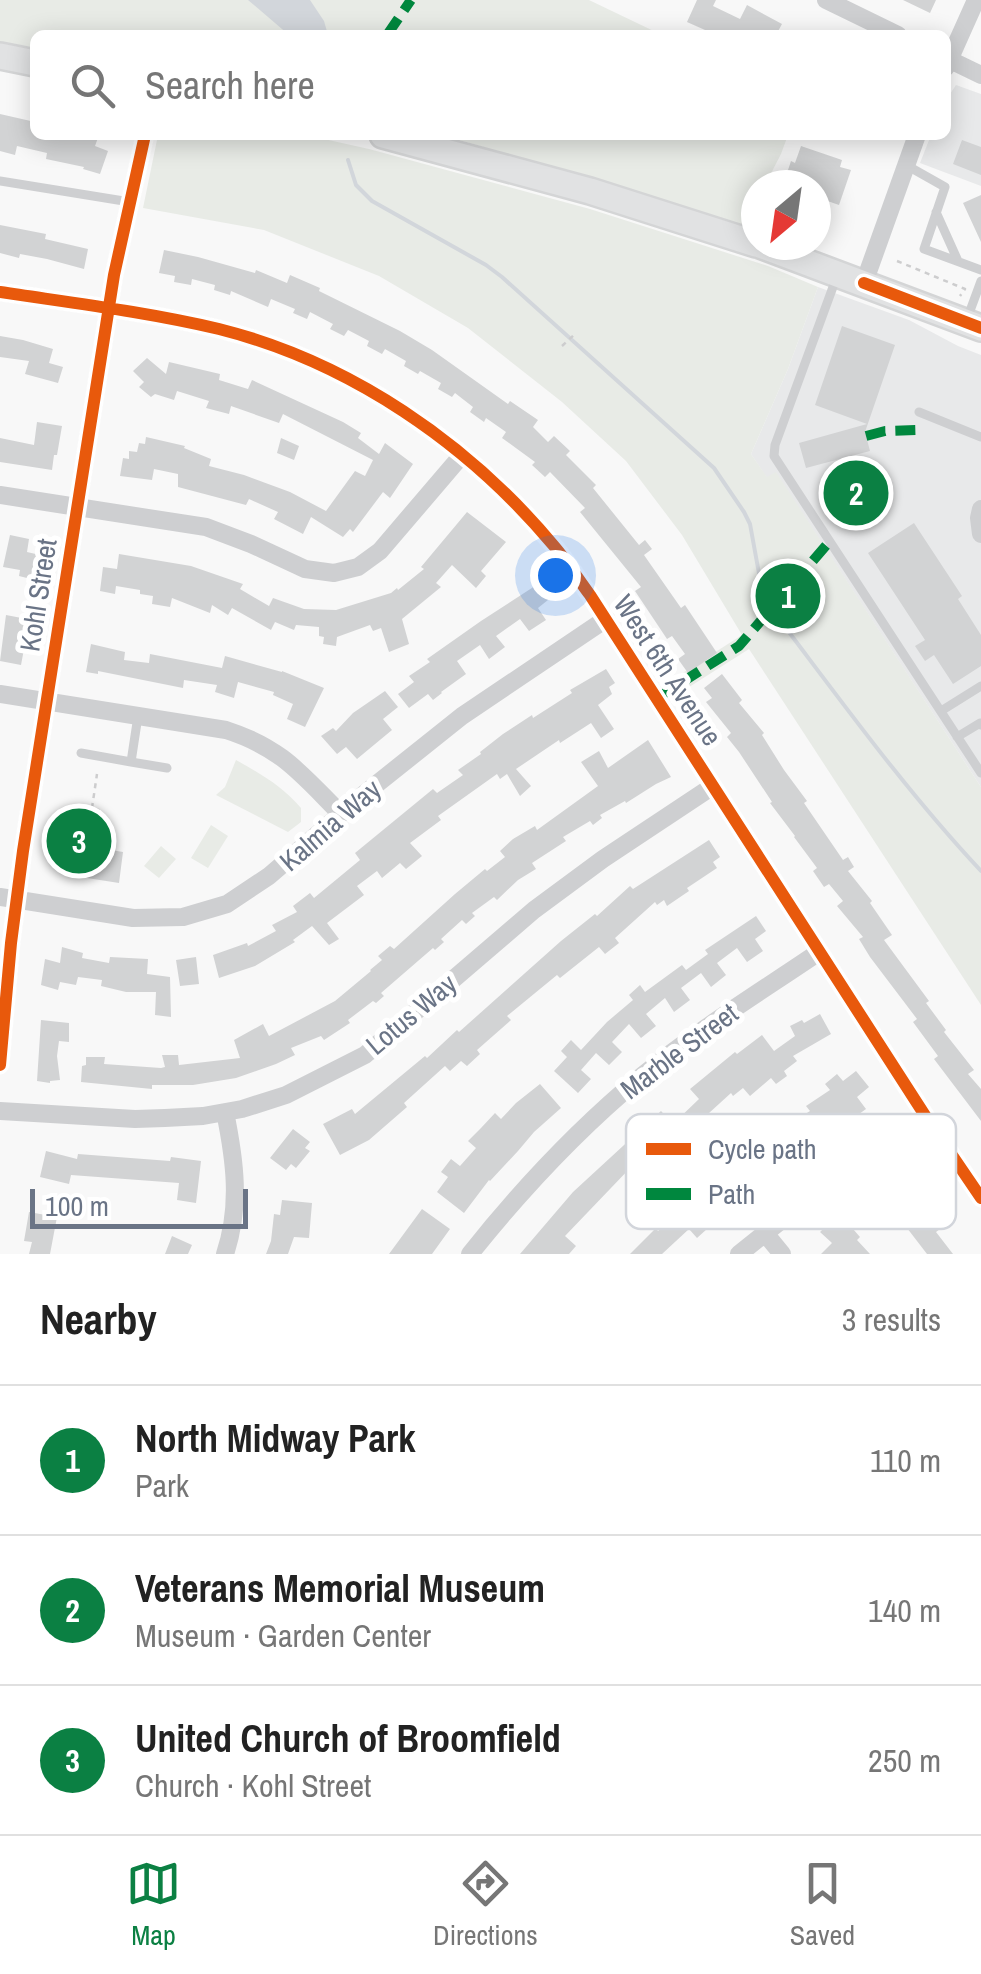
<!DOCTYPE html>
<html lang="en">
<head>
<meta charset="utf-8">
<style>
	:root { --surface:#fff; --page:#f6f6f6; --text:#222; --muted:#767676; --line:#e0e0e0; --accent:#0b8043 }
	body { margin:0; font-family:"Archivo Narrow",sans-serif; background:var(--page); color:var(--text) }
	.compass { position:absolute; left:741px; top:170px; width:90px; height:90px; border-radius:50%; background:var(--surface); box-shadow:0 5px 25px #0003; rotate:209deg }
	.scale { position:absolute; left:30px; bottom:25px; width:218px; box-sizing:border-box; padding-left:10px; border:5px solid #6a7486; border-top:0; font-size:28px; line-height:35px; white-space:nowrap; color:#6a7486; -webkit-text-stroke:8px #fff; paint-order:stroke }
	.you { position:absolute; left:555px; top:575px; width:35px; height:35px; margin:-25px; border:8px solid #fff; border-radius:50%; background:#1a73e8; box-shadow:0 0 0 15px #1a73e833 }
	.badge { display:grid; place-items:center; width:65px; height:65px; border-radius:50%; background:var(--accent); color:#fff; font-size:32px; font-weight:700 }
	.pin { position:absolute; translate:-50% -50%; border:5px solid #fff; box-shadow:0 2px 10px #0006 }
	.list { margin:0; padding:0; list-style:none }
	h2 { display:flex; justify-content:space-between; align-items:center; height:130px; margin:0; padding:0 40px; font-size:42px }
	h2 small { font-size:32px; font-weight:400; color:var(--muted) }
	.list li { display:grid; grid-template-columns:65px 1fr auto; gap:30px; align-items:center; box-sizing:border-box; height:150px; padding:0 40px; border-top:2px solid var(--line) }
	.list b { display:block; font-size:38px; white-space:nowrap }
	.list p { margin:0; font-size:32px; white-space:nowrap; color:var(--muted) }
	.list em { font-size:32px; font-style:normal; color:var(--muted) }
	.icon { flex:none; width:55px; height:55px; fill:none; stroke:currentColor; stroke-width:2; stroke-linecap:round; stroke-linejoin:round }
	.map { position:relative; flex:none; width:981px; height:1254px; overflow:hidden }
	.search { position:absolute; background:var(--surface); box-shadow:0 5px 25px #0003; left:30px; right:30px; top:30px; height:110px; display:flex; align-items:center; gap:25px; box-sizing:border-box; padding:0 35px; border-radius:15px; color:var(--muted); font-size:38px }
	.sheet { height:580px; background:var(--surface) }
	nav { display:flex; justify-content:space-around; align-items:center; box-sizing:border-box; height:140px; border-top:2px solid var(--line); background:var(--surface); font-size:28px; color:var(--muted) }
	nav a { display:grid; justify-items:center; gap:5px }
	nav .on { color:var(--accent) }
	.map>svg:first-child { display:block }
</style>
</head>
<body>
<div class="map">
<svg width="981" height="1254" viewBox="0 0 981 1254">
	<rect width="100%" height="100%" fill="#f8f8f8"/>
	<path fill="#e8e9ea" d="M956,85L981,94V186L920,163L931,135H946V100Z
		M818,287L909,320L958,346L981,355V787L776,473L767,478L751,454L788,369Z"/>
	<path fill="#e8ebe6" d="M0,0H589L662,35H35V48L0,42Z
		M158,135H306L369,149L590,209L768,266L818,287L788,369L751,454L767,477L776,472L981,787V1005L749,649L675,696L667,683L742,635L682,535L626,461L562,402L468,328L379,276L264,230L143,208Z
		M441,135H788L781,154L765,185H756C756,202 754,212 742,225L611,183Z
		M236,760C261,774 282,786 301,808V822L288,832L216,795L225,787Z
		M211,825L228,836L208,868L191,858Z
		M161,846L176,859L159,878L144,866Z"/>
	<path fill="#d2d6db" d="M248,0H310L324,21L328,35H289Z"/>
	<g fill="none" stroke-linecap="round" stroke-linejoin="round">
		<path stroke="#d2d6db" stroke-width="4" d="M348,160L356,185L372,201L486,265L502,277L714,468L744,512L750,524L762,590L768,605
			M776,615C842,702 906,791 981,871"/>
	</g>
	<path fill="#d2d3d4" d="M697,0H716L713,6L740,19L747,5L782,24L776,35H763L755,31L753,35H703L705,30L687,22Z
		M903,0H936L930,13Z
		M0,114L35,122V135H53L77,140L79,135H99L95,146L108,151L100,174L83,169L84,167L46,159L47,153L17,146L15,155L0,151Z
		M962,140L981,147V175L953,164Z
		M801,146L842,160L840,167L851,170L839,205L816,197V185H783L791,161L795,163Z
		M981,195V242L963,203Z
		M0,225L46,234L45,239L88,249L84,269L47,259L20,254L19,258L0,253Z
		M164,250L198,257L255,273L256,270L287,283L290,275L320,288L319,291L400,331L432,350L508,404L510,401L538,420L533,427L548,442L554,436L570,451L566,455L596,485L593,488L639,545L645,540L652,549L644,555L681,608L685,605L717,653L688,673L678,659L685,654L672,636L667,639L635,591L641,587L580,512L585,508L550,472L545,477L532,465L535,462L502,438L506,432L486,418L484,422L470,412L473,407L455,393L452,397L438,389L441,383L420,371L418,374L404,366L406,361L385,349L382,354L367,346L369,341L348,330L344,336L330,329L333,324L310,312L307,319L293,313L295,309L271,299L268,307L231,291L230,295L214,290L215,285L192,279L191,285L174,282L175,276L159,273Z
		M842,326L895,345L865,432L870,451L806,468L799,443L867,424L815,405Z
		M0,336L23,340L53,349L49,363L63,367L58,383L25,374L29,361L0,357Z
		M147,358L166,374L169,362L220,374L219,380L248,389L252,380L343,422L361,433L358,438L379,454L385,443L413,464L390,498L383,492L353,532L350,529L343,537L311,517L303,534L274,519L278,512L249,499L246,505L178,487V474L154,469L152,480L120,476L123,458L129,459V451L137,452L139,443L145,444L146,437L185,446L184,448L211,459L209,466L244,475L290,492L326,511L355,471L365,476L373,460L283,414L279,423L231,406L229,414L206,408L209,401L177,391L174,400L155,394L151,397L139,387L144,382L133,371Z
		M37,422L62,426L57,455H54L52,470L0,462V438L34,445Z
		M281,438L299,446L294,460L277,453Z
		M868,466L874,476L877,474L889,492L841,523L823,495Z
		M467,512L506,542L481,571L486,576L476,588L452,565L436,583L441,587L402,619L409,644L389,652L381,628L373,631L370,625L337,637L336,646L323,644L324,637L319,636V627L296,625L294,630L275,622L271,630L232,608L228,615L212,605L210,613L172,598L170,607L152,604L153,596L140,594V590L116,586L115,594L100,591L103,567L117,569L119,554L191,566L243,584L240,589L269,606L273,598L304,609L336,610L391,593L397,588L398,590L424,569L421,567Z
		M914,523L962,596L958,599L981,635V666L953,684L934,655L925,661L915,646L925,640L868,553Z
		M10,535L29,539L27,552L40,555L35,580L19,576L20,570L3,567Z
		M538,584L548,600L538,608L546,620L529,631L520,619L496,636L505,647L489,659L480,645L457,661L466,674L441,692L442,693L433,700L428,694L409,708L398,694L414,682L409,676L430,662L427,659L481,621Z
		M6,615L32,620L27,650L24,649L21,665L0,661Z
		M91,644L125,652L124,660L149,663L150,654L222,668L225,656L282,672V671L324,688L305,727L287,719L293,704L273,695L274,692L238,682L234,698L215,692L217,685L184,680L183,688L98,671V674L86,672Z
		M606,669L615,683L609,687L612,694L598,705L614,729L601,738L591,723L560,743L559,740L516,769L531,786L520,796L507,774L500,779L497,774L438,816L441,820L410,843L422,856L406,869L400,863L382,878L377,871L357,886L364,895L327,923L339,939L329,945L312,926L293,940L295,942L255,966L219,978L213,955L247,943L248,946L276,931L272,925L297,912L293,906L310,893L314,898L360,860L355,853L433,789L437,793L463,775L458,770L481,754L480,752L503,734L532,715L533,718L572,693L570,690Z
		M722,674L742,700L739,703L764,733L762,735L784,770L807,801L804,803L843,860L848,857L854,867L848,871L872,901L870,903L892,935L884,940L929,1001L926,1003L946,1030L944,1032L974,1070L968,1074L981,1089V1121L934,1059L938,1056L913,1022L917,1019L870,957L859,939L863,937L837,906L843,901L829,884L824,887L813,871L817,868L794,837L795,836L770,803L772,802L739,752L727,737L731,733L706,702L712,698L704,688Z
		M385,691L398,707L383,719L392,730L357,759L346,747L337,754L321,736L333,728L336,731L353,713Z
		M648,740L671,777L656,784L626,803L625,801L600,815L602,818L593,825L590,821L563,837L566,841L532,863L536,869L518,880L497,900L494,897L472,913L475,916L466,924L462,920L441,939L444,942L435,950L433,948L381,993L384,996L376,1003L373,1001L348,1020L350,1023L324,1040L321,1036L291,1048L295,1055L276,1064L236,1078L193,1085H152V1089L81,1082L82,1066L86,1065V1057H105L104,1064L161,1068L165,1067L162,1055H178L179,1065L240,1058L234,1040L263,1024L269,1036L335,1001L371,971L370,970L382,960L378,956L390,946L394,949L455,894L485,869L487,871L505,857L500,851L513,839L535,826L537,830L598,786L581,762L599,751L608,768Z
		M71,804L100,809L93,847L123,852L119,883L68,875L71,859L62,858Z
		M709,840L720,857L713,862L717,868L687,888L689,891L667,906L664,900L657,905L655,902L615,938L619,943L605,954L599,947L560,978L557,975L507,1016L511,1020L477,1050L480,1054L467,1066L461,1061L450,1071L445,1066L404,1103L407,1107L369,1140L340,1155L323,1124L352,1109L355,1114L425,1056L427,1058L457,1030L459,1032L561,941L595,914L597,916L630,886L633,889Z
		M756,916L766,931L755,939L763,951L747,962L737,948L717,963L726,975L711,987L701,973L681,988L690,1000L674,1012L665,998L646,1014L656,1026L641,1038L629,1024L612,1042L622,1052L609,1065L596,1053L581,1070L591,1079L578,1093L554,1071L567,1057L561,1051L571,1040L581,1050L607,1022L633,1000L629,995L640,985L645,992L682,965L686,970L708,954L705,950Z
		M62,947L83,953L82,958L109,963L110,957L148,959L147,974L170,977L171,1017L155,1015L156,992H126L101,986L102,980L78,977L76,985L60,982L58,990L41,985L45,959L60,963Z
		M196,957L199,984L180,986L176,960Z
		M820,1014L831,1034L793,1056L797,1061L784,1071L787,1076L776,1084L771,1078L750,1096L743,1088L733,1096L731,1093L642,1174L633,1165L565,1236L576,1246L569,1254H520L573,1192L661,1111L673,1124L699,1099L690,1089L735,1052L737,1054L762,1035L774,1051L795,1036L790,1026L802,1020L804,1023Z
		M41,1020L69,1023V1042L59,1041L57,1056L60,1080L50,1081V1083L37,1081Z
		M856,1071L869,1087L857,1097L866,1109L826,1138L819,1127L791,1146L800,1157L787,1167L778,1156L759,1174L765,1181L730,1212L728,1210L697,1238L689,1229L662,1254H630L656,1228L658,1231L691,1201L693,1202L731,1166L729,1164L740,1153L746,1159L764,1140L763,1138L786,1119L790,1124L810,1111L806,1106L830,1090L825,1084L837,1074L843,1081Z
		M540,1084L561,1108L534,1132L518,1151L490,1181L489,1180L464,1213L437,1192L448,1177L441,1172L451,1159L460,1166L476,1148L468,1141L481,1128L495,1113L501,1119L516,1103Z
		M293,1129L310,1142L305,1148L310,1151L296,1168L291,1164L286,1170L270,1158Z
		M46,1151L77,1159L78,1154L170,1161L171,1157L201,1161L196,1203L177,1200L179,1183L71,1175L69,1184L40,1177Z
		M282,1200L312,1203L309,1238L294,1237L288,1254H266L271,1241L274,1214L280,1215Z
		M935,1207L948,1223L936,1232L953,1254H927L907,1228Z
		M422,1209L450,1229L432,1254H389Z
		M844,1209L859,1223L853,1229L860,1237L857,1240L870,1254H821L832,1243L820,1232Z
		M29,1212L57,1217L50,1254H29L32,1242L24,1241Z
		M172,1236L192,1245L188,1254H165Z"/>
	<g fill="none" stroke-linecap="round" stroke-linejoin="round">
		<defs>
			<path id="secondary" d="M0,56L35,63
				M383,135L590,191L756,244
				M760,245L981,328"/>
		</defs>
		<use href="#secondary" stroke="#d4d5d6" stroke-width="30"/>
		<path stroke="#cdcdce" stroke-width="2.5" stroke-dasharray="5 5" stroke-linecap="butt" d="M897,261L965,289L960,296
			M562,346L576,333
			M92,808L97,774"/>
		<path stroke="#cecfd1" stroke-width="9" d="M906,165L945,187L924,249L981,270
			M0,181L130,202
			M936,212L958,261
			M837,276L775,445L774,456L981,773
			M967,319L981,281
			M919,412L981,437
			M941,711L981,686
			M957,737L980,723L981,725
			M81,753L131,762L138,716
			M131,762L167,768"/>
		<path stroke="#cecfd1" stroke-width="18" d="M826,0L898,35
			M946,58L981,75
			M946,67L976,0
			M864,283L917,135
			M0,292C73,303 147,312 219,329C350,362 468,443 554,546C567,561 578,579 590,595L926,1117L981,1198
			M0,495L206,527L251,544L305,569L334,573L358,567L380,551L462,455
			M981,509L979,518L981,534
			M0,694L226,730C282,748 301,774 341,814
			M0,897L133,918L183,917L227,904L269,876L363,795L462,716L606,619
			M0,1065L11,943L23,851L114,275L145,135
			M0,1111L135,1119L165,1118L203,1116L242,1109L286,1095L365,1055L534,910L603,859L713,786
			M764,1232L782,1254
			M225,1254C241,1206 235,1161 225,1112
			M470,1254C521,1190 578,1129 642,1076C698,1030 760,992 819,952
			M739,1254L843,1171L926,1117"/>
		<use href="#secondary" stroke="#e1e2e3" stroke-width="25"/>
		<path stroke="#00873e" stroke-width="10" stroke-dasharray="20 10" stroke-linecap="butt" d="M387,35L411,0
			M866,436L885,431L919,430
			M657,698L739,646L830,541"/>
		<defs>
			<path id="cycleway" d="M864,283L981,328
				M0,292C73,303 147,312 219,329C350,362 468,443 554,546C567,561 578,579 590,595L926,1117L981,1198
				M0,1065L11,943L23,851L114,275L145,135"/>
		</defs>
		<use href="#cycleway" stroke="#fff" stroke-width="19"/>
		<use href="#cycleway" stroke="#e8590c" stroke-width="12"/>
	</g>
	<g text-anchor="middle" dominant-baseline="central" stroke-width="10" stroke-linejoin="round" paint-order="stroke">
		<g font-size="28" fill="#6a7486" stroke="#fff">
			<text transform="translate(38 595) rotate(-81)">Kohl Street</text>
			<text transform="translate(668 670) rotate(57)">West 6th Avenue</text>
			<text transform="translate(330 825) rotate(-41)">Kalmia Way</text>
			<text transform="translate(411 1014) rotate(-40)">Lotus Way</text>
			<text transform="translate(679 1051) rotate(-37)">Marble Street</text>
		</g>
	</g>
	<rect x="626" y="1114" width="330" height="115" rx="15" fill="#fff" stroke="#d2d5db" stroke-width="2.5"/>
	<rect x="646" y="1143" width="45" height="12" fill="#e8590c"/>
	<rect x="646" y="1188" width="45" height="12" fill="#00873e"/>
	<g font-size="28" fill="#6a7486">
		<text x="708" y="1159">Cycle path</text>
		<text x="708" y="1204">Path</text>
	</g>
</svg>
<svg class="compass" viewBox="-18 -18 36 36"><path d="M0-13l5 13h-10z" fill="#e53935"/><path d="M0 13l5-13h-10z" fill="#767676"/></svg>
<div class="scale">100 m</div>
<div class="you"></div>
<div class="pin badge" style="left:788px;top:596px">1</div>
<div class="pin badge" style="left:856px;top:493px">2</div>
<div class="pin badge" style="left:79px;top:841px">3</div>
<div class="search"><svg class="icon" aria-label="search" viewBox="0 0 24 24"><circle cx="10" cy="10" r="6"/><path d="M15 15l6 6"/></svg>Search here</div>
</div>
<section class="sheet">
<h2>Nearby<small>3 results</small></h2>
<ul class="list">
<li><span class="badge">1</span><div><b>North Midway Park</b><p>Park</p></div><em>110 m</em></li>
<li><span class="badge">2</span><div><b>Veterans Memorial Museum</b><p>Museum · Garden Center</p></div><em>140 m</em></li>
<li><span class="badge">3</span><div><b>United Church of Broomfield</b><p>Church · Kohl Street</p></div><em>250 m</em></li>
</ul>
</section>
<nav>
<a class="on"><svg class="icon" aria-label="map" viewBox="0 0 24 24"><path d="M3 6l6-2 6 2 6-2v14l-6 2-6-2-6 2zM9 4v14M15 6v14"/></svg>Map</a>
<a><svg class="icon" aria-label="directions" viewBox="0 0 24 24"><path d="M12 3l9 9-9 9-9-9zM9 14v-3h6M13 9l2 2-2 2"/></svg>Directions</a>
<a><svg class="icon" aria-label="saved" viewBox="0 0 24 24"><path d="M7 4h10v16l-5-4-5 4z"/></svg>Saved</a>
</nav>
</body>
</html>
